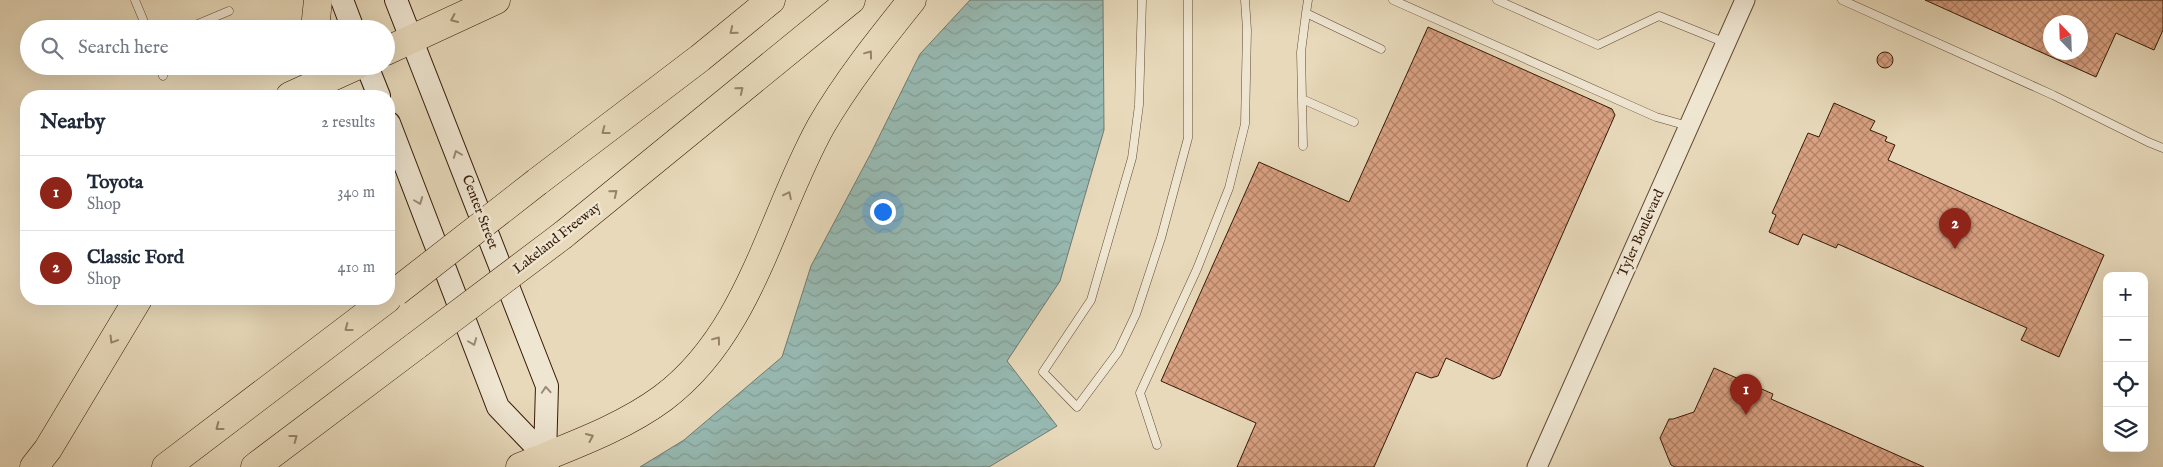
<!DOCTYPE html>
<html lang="en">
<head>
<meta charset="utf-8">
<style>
	:root { --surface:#fff; --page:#f6f6f7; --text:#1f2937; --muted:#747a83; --line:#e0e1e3; --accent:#8f2418 }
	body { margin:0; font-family:"IM FELL English",serif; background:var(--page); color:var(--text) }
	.controls { position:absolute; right:15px; bottom:15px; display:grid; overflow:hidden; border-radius:10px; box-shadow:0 5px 20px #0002 }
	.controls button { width:45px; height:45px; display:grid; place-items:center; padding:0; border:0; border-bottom:1px solid var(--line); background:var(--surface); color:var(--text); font:25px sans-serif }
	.compass { position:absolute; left:2043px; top:15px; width:45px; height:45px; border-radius:50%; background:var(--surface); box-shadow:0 5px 20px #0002; rotate:337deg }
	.you { position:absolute; left:882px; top:211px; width:18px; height:18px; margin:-12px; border:4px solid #fff; border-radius:50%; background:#1a73e8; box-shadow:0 0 0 8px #1a73e833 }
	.badge { display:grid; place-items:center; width:32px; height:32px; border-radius:50%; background:var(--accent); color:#fff; font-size:16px; font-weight:700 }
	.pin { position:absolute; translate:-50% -41px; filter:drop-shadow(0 1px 2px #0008) }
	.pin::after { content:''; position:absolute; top:26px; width:18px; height:15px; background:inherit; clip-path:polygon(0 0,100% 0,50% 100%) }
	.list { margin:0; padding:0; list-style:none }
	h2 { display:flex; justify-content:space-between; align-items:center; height:65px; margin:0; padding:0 20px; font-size:21px }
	h2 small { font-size:16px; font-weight:400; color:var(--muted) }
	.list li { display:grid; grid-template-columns:32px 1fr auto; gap:15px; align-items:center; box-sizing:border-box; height:75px; padding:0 20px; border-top:1px solid var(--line) }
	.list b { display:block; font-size:19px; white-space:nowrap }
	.list p { margin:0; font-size:16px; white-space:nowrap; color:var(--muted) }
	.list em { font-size:16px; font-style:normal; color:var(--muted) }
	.icon { flex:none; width:28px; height:28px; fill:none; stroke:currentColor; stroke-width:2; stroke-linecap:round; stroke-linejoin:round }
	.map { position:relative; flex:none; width:2163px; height:467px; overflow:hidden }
	.search { position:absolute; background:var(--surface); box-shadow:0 5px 20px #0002; left:20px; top:20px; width:375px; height:55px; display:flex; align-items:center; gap:12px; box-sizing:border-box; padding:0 18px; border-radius:28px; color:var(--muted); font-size:19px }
	.panel { position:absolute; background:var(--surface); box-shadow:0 5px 20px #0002; left:20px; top:90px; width:375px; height:215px; border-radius:20px }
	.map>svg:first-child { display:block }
</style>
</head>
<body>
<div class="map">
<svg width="2163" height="467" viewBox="0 0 2163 467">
	<defs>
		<pattern id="water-waves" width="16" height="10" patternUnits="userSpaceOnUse" patternTransform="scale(1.25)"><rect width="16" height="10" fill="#97bab3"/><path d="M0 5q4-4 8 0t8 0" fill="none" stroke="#839f98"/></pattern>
		<pattern id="building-cross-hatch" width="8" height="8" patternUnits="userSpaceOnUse" patternTransform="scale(1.25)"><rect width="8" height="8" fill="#d9a182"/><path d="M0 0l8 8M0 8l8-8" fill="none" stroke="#b18268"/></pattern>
	</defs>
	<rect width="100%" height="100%" fill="#e7d9ba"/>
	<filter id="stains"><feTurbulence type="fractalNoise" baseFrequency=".004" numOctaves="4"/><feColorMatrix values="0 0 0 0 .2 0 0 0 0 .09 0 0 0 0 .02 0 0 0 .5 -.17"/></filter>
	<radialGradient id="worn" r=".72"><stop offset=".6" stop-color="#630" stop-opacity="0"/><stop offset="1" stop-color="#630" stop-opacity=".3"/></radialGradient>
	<path fill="url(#water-waves)" stroke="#707a6e" d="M970,0H1103L1104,130L1060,281L1007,361L1057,426L989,467H640L684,440L782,357L811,266L871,153L920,54Z"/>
	<path fill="url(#building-cross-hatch)" stroke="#361a06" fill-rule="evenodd" d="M1925,0H2163V30L2154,50L2116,33L2096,77ZM2050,22H2080V52H2050Z
		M1428,27L1612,109L1615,115L1500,376L1493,379L1446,358L1438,376L1431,378L1416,372L1374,467H1237L1256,423L1161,381L1259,162L1349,202Z
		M1877 60a8 8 0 1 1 16 0a8 8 0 1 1-16 0Z
		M1834,103L1875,121L1870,130L1887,137L1885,141L1895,145L1888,160L2104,255L2059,357L2021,340L2027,328L1838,244L1836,248L1803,234L1798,245L1769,232L1776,215L1772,213L1808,133L1819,137Z
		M1714,368L1773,394L1771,399L1924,467H1675L1671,465L1660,438L1669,419H1673L1694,412Z"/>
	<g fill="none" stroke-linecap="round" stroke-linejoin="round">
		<defs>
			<path id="service" d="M135,0L147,29
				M1142,0L1139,105L1132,158L1091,300L1043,372L1077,407L1118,352L1136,314L1161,238L1188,138V0
				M1308,0L1306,13L1381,49
				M1393,0L1656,117L1688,126
				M1497,0L1598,45L1659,16L1726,43
				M1842,0L2053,95L2148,142L2163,148
				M186,29L229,11
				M160,66L163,76
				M1302,99L1354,122
				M1303,146L1301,52L1306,13
				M1157,445L1140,393L1197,269L1229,188L1245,124L1247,30L1245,0"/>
			<path id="tertiary" d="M1537,467L1745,0"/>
			<path id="secondary" d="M342,0L353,29
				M396,0L547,386L545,456
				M367,66L379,96
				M389,123L498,407L545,456L548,464"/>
			<path id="motorway" d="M315,29L318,0
				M386,51L496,0
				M290,96L356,66
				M537,182L700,58L771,0
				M563,235L851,0
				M34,467L48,449L138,299
				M166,467L387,299
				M255,467L417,345
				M520,467C568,447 621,429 663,398C750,333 771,216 821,126C847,81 880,40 912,0"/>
		</defs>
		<use href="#service" stroke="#624a33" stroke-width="9"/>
		<use href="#tertiary" stroke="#624a33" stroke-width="21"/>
		<use href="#secondary" stroke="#361a06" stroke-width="24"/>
		<use href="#motorway" stroke="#361a06" stroke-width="29"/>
		<use href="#service" stroke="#efe6d2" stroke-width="8"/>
		<use href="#tertiary" stroke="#efe6d2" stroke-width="19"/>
		<use href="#secondary" stroke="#efe6d2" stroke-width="22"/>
		<use href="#motorway" stroke="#e7d9ba" stroke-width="28"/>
		<defs>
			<path id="motorway-bridge" d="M396,292L537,182
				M417,345L563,235"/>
		</defs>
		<use href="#motorway-bridge" stroke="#361a06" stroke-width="29" stroke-linecap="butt"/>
		<use href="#motorway-bridge" stroke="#e7d9ba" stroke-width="28"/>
	</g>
	<defs><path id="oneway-chevron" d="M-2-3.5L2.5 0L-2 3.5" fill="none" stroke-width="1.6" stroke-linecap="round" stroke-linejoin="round" transform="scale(1.25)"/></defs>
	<g stroke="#978369">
		<use href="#oneway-chevron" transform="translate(454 19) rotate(156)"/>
		<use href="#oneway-chevron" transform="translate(733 31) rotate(141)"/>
		<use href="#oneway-chevron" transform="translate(869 54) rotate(-53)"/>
		<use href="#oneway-chevron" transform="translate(740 90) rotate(-39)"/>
		<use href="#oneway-chevron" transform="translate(605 131) rotate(143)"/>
		<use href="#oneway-chevron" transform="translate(614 193) rotate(-39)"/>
		<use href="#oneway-chevron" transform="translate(788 195) rotate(-64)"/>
		<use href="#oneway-chevron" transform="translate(348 328) rotate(143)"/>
		<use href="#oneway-chevron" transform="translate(113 340) rotate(121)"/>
		<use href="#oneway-chevron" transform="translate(717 340) rotate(-53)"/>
		<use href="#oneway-chevron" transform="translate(219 427) rotate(143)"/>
		<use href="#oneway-chevron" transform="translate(590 437) rotate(-24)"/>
		<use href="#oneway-chevron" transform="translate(294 438) rotate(-37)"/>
	</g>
	<g stroke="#9c8a76">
		<use href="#oneway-chevron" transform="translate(457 154) rotate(-111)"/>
		<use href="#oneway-chevron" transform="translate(419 201) rotate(69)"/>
		<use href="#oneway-chevron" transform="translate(473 342) rotate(69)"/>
		<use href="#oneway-chevron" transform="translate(546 390) rotate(-94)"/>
	</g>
	<g text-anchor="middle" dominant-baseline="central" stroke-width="5" stroke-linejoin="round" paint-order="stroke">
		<g font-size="14" fill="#361a06" stroke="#efe6d2">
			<text transform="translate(480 212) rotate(69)">Center Street</text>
			<text transform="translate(1641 233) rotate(-66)">Tyler Boulevard</text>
			<text transform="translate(557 238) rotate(-38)">Lakeland Freeway</text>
		</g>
	</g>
	<rect width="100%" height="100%" filter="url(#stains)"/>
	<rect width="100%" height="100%" fill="url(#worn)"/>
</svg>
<div class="controls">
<button>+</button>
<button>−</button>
<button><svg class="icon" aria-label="locate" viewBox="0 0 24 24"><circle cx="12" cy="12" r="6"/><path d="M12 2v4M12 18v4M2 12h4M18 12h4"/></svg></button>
<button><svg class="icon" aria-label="layers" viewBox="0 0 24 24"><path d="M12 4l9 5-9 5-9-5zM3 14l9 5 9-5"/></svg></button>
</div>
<svg class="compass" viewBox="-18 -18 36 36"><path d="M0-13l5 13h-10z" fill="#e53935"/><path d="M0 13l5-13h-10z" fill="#747a83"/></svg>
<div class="you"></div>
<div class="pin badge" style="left:1746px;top:415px">1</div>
<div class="pin badge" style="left:1955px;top:249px">2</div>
<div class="search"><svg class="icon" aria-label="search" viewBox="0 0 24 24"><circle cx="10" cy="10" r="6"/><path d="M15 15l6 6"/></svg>Search here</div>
<section class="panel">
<h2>Nearby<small>2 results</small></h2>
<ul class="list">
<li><span class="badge">1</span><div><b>Toyota</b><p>Shop</p></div><em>340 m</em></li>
<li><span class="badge">2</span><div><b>Classic Ford</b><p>Shop</p></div><em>410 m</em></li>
</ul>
</section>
</div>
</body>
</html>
